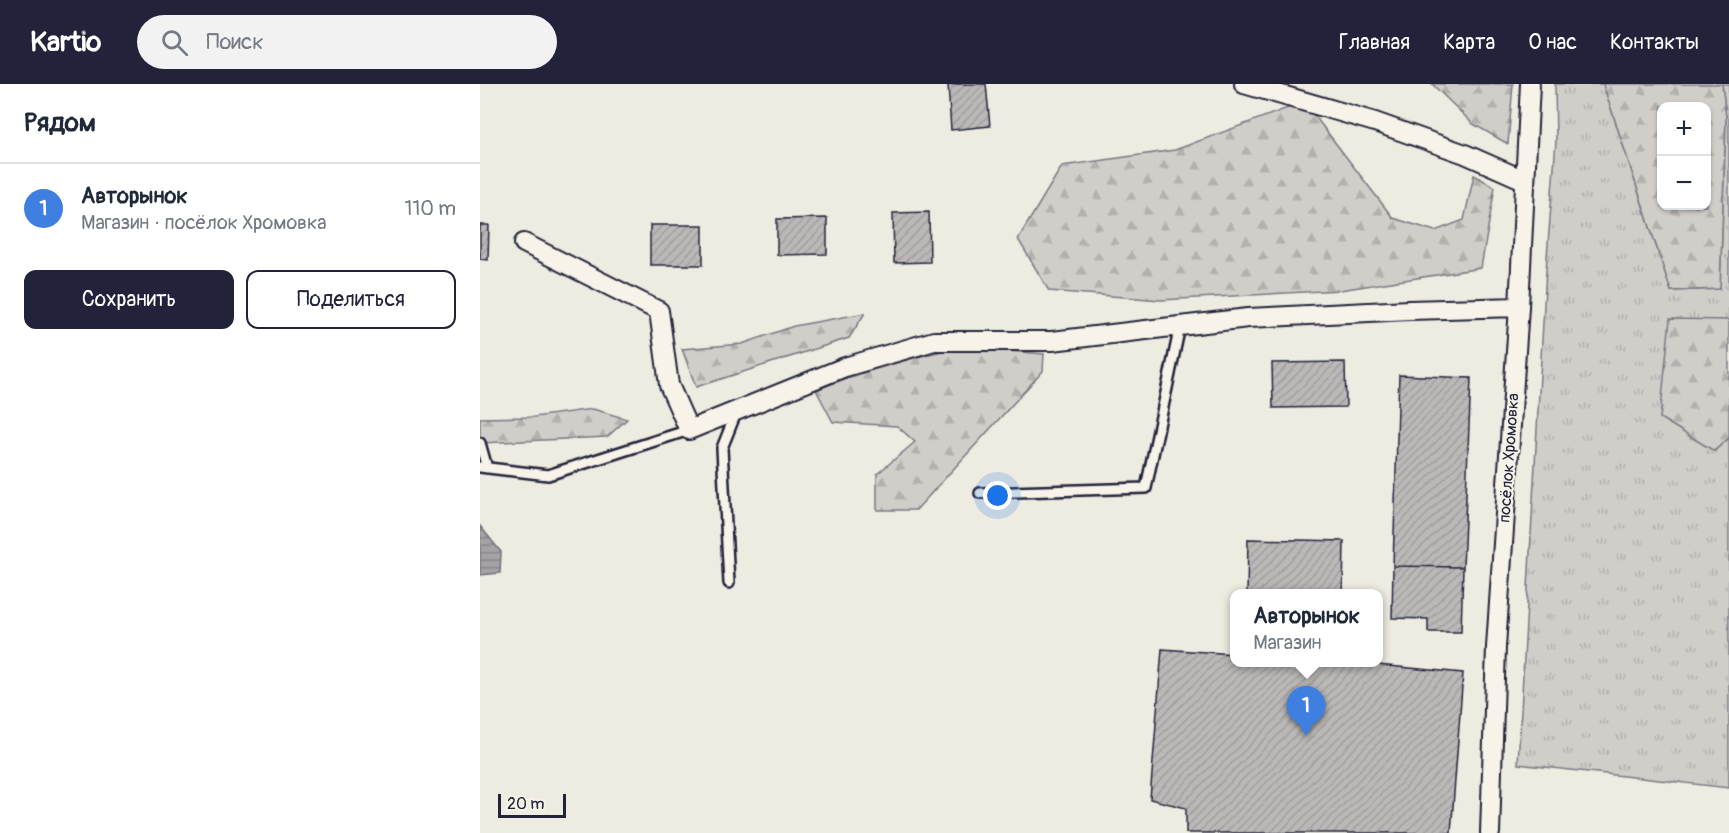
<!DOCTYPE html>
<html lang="ru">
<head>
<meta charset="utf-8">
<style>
	:root { --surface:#fff; --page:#f2f2f3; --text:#1f2937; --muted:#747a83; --line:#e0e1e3; --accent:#22223b }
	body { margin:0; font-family:Pangolin,sans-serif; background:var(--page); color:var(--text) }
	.controls { position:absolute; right:18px; top:18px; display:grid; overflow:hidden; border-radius:12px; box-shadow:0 2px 4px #0004 }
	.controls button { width:54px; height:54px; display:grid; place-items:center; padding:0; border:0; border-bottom:2px solid var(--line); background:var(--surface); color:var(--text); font:30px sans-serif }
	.scale { position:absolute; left:18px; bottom:15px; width:68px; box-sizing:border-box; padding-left:6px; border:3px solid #22223b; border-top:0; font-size:16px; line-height:21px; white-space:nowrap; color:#22223b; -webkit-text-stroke:4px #f7f3e8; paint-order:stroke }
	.you { position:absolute; left:518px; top:412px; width:21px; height:21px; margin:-15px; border:4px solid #fff; border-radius:50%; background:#1a73e8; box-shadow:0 0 0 9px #1a73e833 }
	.badge { display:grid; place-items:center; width:39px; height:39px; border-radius:50%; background:var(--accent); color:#fff; font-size:20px; font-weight:700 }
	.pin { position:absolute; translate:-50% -50px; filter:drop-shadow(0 2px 3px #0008) }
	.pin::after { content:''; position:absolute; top:32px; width:21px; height:18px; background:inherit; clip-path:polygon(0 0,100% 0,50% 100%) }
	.popup { position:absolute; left:750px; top:505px; width:153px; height:78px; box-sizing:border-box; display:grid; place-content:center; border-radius:12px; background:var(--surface); filter:drop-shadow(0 2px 4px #0005); font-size:20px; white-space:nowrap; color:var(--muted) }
	.popup b { font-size:22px; color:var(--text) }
	.popup::after { content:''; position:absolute; left:50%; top:100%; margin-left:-12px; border:12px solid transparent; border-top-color:var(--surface) }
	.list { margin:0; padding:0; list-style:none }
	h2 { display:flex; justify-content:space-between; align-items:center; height:78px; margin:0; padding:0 24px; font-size:26px }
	h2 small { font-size:20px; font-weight:400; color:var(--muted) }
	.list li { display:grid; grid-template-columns:39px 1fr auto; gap:18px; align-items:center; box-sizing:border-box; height:90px; padding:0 24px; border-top:2px solid var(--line) }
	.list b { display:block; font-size:22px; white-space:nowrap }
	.list p { margin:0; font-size:20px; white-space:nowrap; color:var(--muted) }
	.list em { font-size:20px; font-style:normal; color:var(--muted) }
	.actions { display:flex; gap:12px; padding:18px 24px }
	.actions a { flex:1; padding:14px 0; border:2px solid var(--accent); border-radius:12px; text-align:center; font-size:21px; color:var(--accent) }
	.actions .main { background:var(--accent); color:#fff }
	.icon { flex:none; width:33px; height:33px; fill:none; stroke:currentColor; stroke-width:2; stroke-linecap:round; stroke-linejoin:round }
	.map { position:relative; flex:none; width:1249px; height:749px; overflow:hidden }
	header { display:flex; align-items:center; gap:36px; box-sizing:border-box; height:84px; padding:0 30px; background:var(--accent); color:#fff }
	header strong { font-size:28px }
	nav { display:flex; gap:33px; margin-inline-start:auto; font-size:21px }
	.search { width:420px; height:54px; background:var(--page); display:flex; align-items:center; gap:15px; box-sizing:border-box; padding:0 21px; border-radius:33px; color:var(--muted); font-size:22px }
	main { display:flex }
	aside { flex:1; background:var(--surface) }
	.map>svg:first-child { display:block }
</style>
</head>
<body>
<header>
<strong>Kartio</strong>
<div class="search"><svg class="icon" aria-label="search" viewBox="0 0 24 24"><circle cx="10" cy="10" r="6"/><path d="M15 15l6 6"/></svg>Поиск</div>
<nav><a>Главная</a><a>Карта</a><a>О нас</a><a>Контакты</a></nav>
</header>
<main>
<aside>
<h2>Рядом<small></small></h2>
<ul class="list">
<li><span class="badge" style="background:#3f7fe0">1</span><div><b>Авторынок</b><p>Магазин · посёлок Хромовка</p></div><em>110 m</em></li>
</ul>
<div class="actions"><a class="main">Сохранить</a><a>Поделиться</a></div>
</aside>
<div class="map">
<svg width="1249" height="749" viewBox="0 0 1249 749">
	<defs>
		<pattern id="grass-tufts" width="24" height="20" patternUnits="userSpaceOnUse" patternTransform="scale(1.5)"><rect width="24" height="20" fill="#d1cdc9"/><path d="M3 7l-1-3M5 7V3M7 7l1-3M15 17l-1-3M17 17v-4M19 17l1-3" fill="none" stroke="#b3b0ae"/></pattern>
		<pattern id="forest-firs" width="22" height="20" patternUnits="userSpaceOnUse" patternTransform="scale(1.5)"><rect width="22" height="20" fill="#d1cdc9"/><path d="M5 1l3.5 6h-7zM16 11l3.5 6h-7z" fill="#b3b0ae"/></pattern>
		<pattern id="water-rules" width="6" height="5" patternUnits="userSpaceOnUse" patternTransform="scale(1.5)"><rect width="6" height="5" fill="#a6a3a6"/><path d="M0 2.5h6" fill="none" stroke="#878488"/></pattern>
		<pattern id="building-hatch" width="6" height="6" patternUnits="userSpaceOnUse" patternTransform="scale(1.5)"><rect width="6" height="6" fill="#bbb8b7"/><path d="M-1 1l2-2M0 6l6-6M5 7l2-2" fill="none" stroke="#a09e9e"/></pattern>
	</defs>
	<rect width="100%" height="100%" fill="#eeebe1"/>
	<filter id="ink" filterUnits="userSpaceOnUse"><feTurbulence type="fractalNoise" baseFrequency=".0167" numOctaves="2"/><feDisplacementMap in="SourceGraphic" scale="12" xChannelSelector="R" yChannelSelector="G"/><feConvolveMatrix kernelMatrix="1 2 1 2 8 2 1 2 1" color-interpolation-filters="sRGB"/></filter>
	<g filter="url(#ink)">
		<path fill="url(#grass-tufts)" stroke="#7a7882" stroke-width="1.5" d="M1075,0H1123L1191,207L1240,205L1246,33L1242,0H1249V236H1190L1234,367L1249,354V704L1038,680L1066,186L1076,57Z"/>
		<path fill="url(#forest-firs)" stroke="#7a7882" stroke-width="1.5" fill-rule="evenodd" d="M952,0H1033L1028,60L993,40Z
			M1123,0H1242L1246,33L1240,205L1191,207ZM1182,22H1226V122H1182Z
			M824,18L913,134L955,147L984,136L994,91L1015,103L1001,184L860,206L681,216L569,207L538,155L582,82L695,66Z
			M385,229L369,254L216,303L202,265L262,260L314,242Z
			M1190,235L1249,236V354L1234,367L1180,334Z
			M480,263L564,270L563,287L436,426H397V390L435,358L417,342L353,338L336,306C383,287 430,274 480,263Z
			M113,325L147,335L127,353L0,359V334L54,333Z"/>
		<path fill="url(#water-rules)" stroke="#716f7b" stroke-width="1.5" d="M0,442L21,468L20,489L0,491Z"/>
		<path fill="url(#building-hatch)" stroke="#22223b" stroke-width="1.5" d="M481,0H506L510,42L471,46L468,1Z
			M449,128L450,178L414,179L413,129Z
			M347,134V170L297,171V135Z
			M0,141H9L8,176L0,175Z
			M170,141H223V181H170Z
			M865,278L866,323L793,324L792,279Z
			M919,291L991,294L983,483L913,482Z
			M768,455L864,457L863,510H767Z
			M913,482L983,483L981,548H948V535L912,534Z
			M682,565L754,570V578H865L983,589L971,749H706V724L670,715Z"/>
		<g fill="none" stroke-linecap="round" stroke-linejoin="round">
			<defs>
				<path id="service" d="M0,359L7,384
					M0,383L68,391L209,346
					M500,409L666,404L700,242
					M249,499L242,364L256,329"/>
				<path id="minor" d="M764,0L895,38L985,70L1044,96
					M44,159L179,227L189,301L209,346L365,283L454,257H572L768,234L929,226L1039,223
					M1010,749L1016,563L1039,223L1050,0"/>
			</defs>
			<use href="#service" stroke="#22223b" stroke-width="14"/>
			<use href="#minor" stroke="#22223b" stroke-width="22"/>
			<use href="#service" stroke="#f7f3e8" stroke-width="9"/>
			<use href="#minor" stroke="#f7f3e8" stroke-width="18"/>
		</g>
	</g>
	<g text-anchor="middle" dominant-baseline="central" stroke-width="4.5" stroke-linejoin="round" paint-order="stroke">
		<g font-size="16" fill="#22223b" stroke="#f7f3e8">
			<text transform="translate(1029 374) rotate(-86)">посёлок Хромовка</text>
		</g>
	</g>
</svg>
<div class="controls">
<button>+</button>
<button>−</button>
</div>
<div class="scale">20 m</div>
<div class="you"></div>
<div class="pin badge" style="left:826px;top:652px;background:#3f7fe0">1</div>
<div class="popup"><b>Авторынок</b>Магазин</div>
</div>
</main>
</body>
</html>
